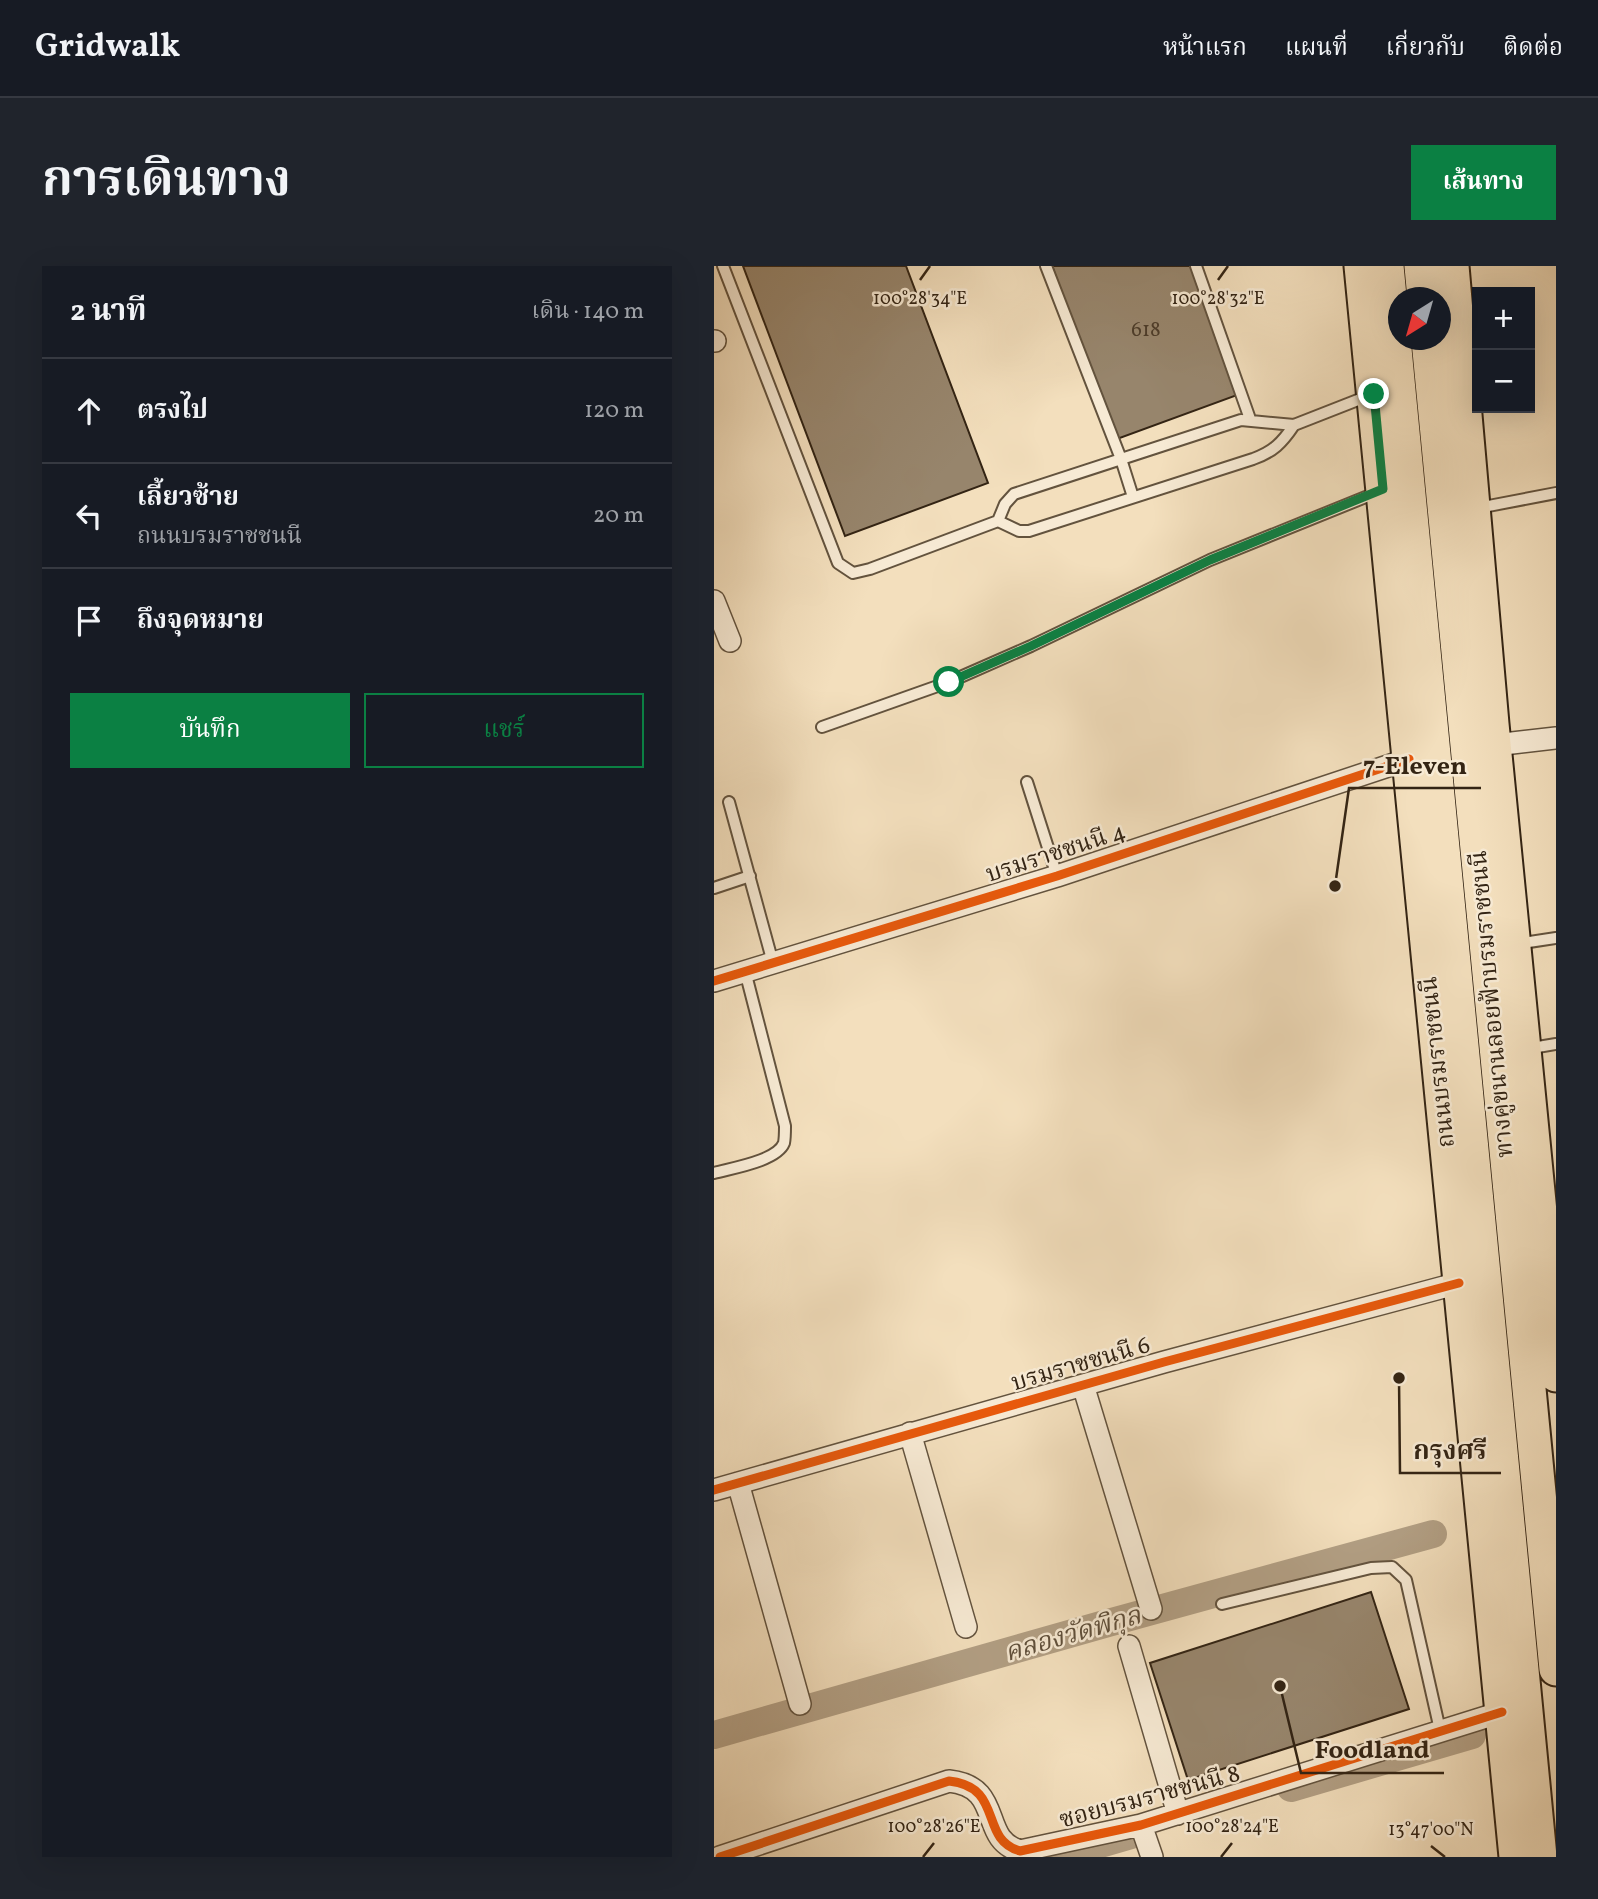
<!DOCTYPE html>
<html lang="th">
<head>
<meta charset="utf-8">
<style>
	:root { --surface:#171b24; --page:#20242c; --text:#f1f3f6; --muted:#9ea1a6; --line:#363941; --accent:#0b8043 }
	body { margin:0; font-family:Vollkorn,"Noto Serif Thai",serif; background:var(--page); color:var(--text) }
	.controls { position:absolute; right:21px; top:21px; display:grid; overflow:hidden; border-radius:0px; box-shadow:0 7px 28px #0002 }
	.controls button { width:63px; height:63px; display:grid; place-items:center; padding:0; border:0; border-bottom:2px solid var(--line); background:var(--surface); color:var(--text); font:35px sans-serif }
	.compass { position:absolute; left:674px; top:21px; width:63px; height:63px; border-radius:50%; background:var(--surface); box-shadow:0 7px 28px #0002; rotate:217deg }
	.stop { position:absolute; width:21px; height:21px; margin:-16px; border:5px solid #0b8043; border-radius:50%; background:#fff }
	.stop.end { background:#0b8043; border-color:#fff; box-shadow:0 2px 7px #0008 }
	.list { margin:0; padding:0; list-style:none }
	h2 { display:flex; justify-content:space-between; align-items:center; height:91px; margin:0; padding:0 28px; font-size:30px }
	h2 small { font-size:23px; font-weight:400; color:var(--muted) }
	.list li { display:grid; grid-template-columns:46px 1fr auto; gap:21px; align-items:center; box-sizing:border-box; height:105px; padding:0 28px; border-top:2px solid var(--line) }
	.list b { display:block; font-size:26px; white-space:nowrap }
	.list p { margin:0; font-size:23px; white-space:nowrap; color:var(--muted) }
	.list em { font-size:23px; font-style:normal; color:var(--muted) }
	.actions { display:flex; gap:14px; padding:21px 28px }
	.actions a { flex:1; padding:16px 0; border:2px solid var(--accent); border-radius:0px; text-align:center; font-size:24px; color:var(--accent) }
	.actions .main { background:var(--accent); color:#fff }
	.icon { flex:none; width:38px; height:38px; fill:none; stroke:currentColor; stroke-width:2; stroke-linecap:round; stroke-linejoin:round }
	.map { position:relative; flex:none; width:842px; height:1591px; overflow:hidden; border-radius:0px }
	header { display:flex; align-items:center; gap:42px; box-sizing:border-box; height:98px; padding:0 35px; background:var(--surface); border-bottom:2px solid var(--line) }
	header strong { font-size:33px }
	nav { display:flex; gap:38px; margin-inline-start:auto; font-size:24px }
	.intro { display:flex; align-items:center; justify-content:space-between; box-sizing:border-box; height:168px; padding:0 42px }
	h1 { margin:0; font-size:49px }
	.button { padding:18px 32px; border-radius:0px; background:var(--accent); color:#fff; font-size:24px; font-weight:700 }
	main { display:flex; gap:42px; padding:0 42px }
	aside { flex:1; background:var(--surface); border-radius:0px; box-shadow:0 7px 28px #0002 }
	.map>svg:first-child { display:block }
</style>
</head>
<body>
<header>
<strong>Gridwalk</strong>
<nav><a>หน้าแรก</a><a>แผนที่</a><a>เกี่ยวกับ</a><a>ติดต่อ</a></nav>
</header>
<div class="intro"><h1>การเดินทาง</h1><a class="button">เส้นทาง</a></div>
<main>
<aside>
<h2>2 นาที<small>เดิน · 140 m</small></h2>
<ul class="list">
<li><svg class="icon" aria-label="ahead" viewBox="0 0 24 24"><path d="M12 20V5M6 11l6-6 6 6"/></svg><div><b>ตรงไป</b></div><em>120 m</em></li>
<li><svg class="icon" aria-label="left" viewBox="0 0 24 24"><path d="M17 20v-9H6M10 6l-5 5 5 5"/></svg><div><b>เลี้ยวซ้าย</b><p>ถนนบรมราชชนนี</p></div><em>20 m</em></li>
<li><svg class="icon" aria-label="arrive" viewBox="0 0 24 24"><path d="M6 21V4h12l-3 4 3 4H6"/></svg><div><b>ถึงจุดหมาย</b></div></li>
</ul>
<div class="actions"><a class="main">บันทึก</a><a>แชร์</a></div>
</aside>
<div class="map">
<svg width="842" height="1591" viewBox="0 0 842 1591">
	<rect width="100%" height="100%" fill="#f3dfbd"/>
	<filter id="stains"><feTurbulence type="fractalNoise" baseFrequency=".00286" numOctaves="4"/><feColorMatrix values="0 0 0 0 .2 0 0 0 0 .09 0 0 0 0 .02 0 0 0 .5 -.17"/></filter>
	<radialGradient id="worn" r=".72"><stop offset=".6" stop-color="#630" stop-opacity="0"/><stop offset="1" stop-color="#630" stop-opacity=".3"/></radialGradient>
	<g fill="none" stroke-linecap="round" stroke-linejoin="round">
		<path stroke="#b29f84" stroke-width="28" d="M0,1469L394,1357L719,1268
			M577,1522L758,1469
			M342,1591L417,1569"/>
	</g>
	<path fill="#97856c" stroke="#332414" stroke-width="2" d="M29,0H192L274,217L131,270Z
		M338,0H478L526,128L403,173Z
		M657,1326L695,1443L474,1514L436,1397Z"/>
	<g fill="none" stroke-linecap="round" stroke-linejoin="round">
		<defs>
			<path id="lane" d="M9,0L124,297L139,307L156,303L284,255L291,238L300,228L527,154L580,159L654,130
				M332,0L407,193L419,231
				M482,0L536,153
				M764,242L842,227
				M284,255L305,265H315L539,193C559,186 568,177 580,159
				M108,461L235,416L317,380L496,294L664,226
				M313,516L343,610
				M15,536L59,697
				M0,622L36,610
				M802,678L842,672
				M812,783L842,778
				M0,907C18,902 63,895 70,877C71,872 71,865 71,860L31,705
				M508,1338L657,1302L678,1301L692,1314L726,1464"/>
			<path id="street" d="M0,75H1
				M0,335L16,375
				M781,479L842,472
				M0,715L343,610L695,493
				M369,1119L437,1343
				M196,1167L252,1361
				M24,1217L86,1438
				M0,1224L450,1096L745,1017
				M415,1380L464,1548
				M427,1559L438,1591
				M6,1591L235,1515C291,1521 264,1573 306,1585L427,1559L788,1446"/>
			<path id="primary" d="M647,0L802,1591
				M673,0L826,1591
				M707,0L710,32
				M738,0L778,458L842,1109
				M714,74L842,1403"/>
		</defs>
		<use href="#lane" stroke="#63533e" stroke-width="14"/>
		<use href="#street" stroke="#63533e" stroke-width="24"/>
		<use href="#primary" stroke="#332414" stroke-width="37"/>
		<use href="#lane" stroke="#f7ead4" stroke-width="10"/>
		<use href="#street" stroke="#f7ead4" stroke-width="21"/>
		<use href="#primary" stroke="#f3dfbd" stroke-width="33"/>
		<defs>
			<path id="cycleway" d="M0,715L343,610L695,493
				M0,1224L450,1096L745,1017
				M6,1591L235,1515C291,1521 264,1573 306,1585L427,1559L788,1446"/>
		</defs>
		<use href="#cycleway" stroke="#f7ead4" stroke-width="13"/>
		<use href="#cycleway" stroke="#e8590c" stroke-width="9"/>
	</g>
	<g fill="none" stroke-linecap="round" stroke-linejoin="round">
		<path stroke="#0b8043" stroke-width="9" d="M235,416L317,380L496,294L669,223L660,128"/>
	</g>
	<path fill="none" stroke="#332414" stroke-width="2.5" d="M206,14L216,0M504,14L514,0M717,1580L731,1591M209,1591L220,1577M507,1591L518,1577"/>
	<g text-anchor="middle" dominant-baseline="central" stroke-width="5" stroke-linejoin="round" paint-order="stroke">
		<g font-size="21" fill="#4c3c2a">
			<text x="432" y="64">618</text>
		</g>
		<g font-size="24" fill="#332414" stroke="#f7ead4">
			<text transform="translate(342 588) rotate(-18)">บรมราชชนนี 4</text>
			<text transform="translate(779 738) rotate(-95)">ทางคู่ขนานลอยฟ้าบรมราชชนนี</text>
			<text transform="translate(725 796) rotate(-96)">ถนนบรมราชชนนี</text>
			<text transform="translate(367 1099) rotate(-16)">บรมราชชนนี 6</text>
			<text transform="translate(436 1532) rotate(-15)">ซอยบรมราชชนนี 8</text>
		</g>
		<g font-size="26" font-style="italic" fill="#5f4f3b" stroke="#f7ead4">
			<text transform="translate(359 1369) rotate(-16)">คลองวัดพิกุล</text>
		</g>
	</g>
	<g font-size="18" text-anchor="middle" fill="#332414" stroke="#f7ead4" stroke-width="5" stroke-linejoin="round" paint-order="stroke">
		<text x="206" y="38">100°28'34"E</text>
		<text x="504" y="38">100°28'32"E</text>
		<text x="220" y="1566">100°28'26"E</text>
		<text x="518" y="1566">100°28'24"E</text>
		<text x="717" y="1569">13°47'00"N</text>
	</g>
	<path fill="none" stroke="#332414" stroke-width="2.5" d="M621 620L635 522H767M685 1112L686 1207H787M566 1420L587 1507H730"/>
	<g fill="#332414" stroke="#f7ead4" stroke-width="2.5">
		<circle cx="621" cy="620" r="7"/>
		<circle cx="685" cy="1112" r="7"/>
		<circle cx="566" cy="1420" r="7"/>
	</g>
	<g font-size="26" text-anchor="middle" font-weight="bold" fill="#332414" stroke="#f7ead4" stroke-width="5" stroke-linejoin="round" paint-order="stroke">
		<text x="701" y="508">7-Eleven</text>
		<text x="736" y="1193">กรุงศรี</text>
		<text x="658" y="1492">Foodland</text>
	</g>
	<rect width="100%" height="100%" filter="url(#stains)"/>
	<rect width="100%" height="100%" fill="url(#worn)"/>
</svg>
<div class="controls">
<button>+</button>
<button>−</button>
</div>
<svg class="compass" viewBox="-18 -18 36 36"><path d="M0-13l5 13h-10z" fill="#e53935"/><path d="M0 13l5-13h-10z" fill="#9ea1a6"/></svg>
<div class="stop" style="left:235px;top:416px"></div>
<div class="stop end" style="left:660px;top:128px"></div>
</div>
</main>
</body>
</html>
